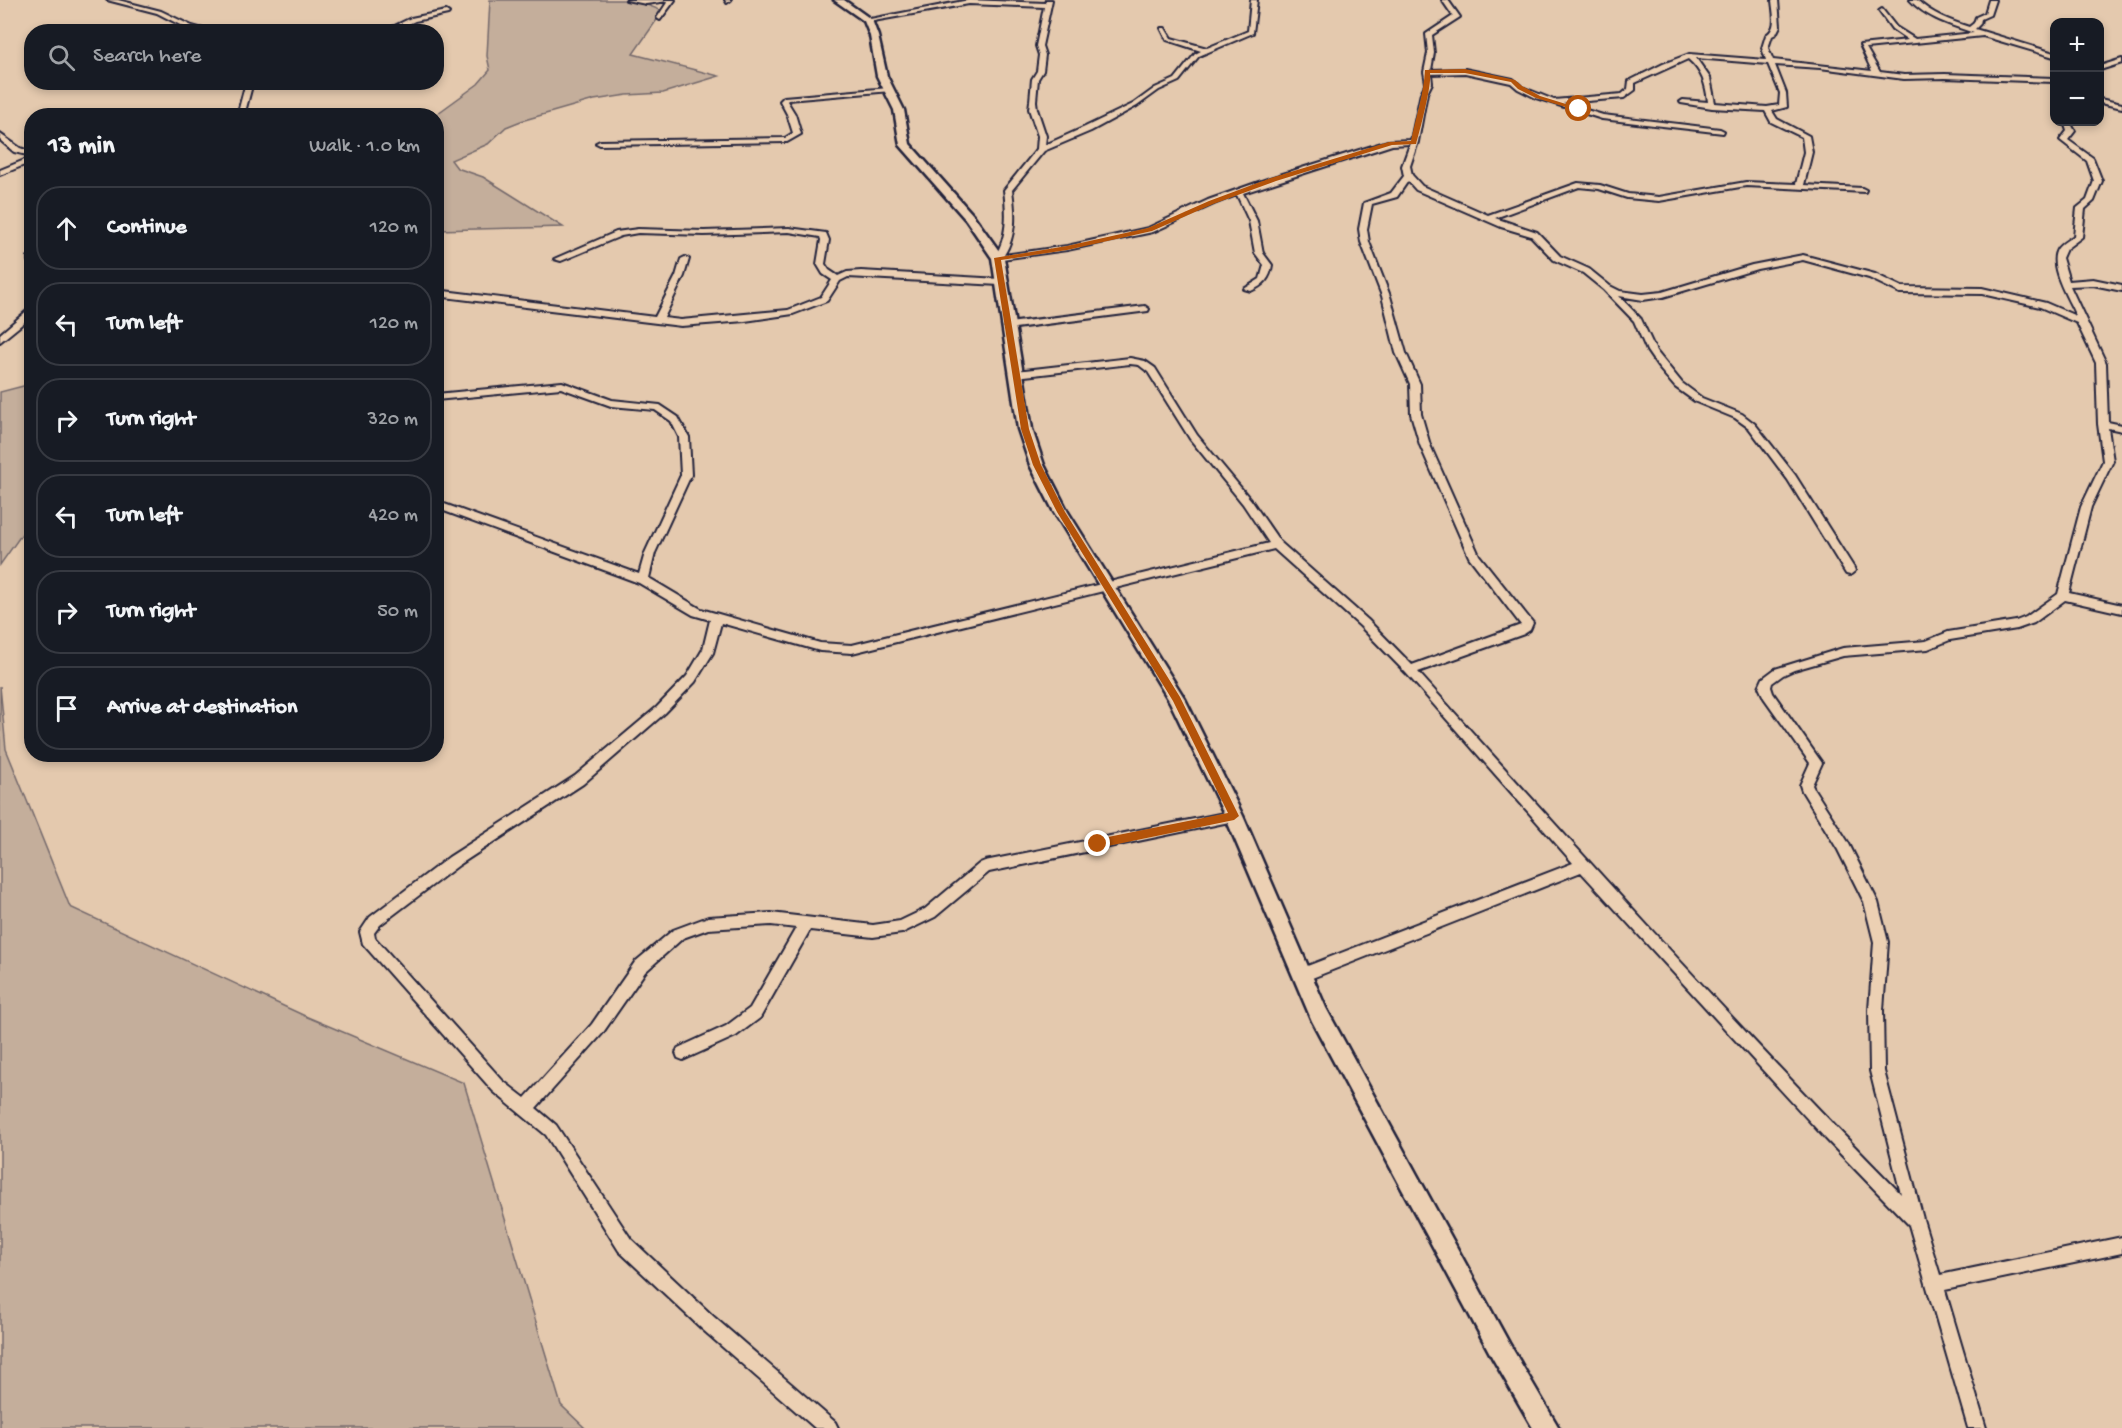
<!DOCTYPE html>
<html lang="en">
<head>
<meta charset="utf-8">
<style>
	:root { --surface:#171b24; --page:#242831; --text:#f1f3f6; --muted:#9ea1a6; --line:#363941 }
	body { margin:0; font-family:"Gochi Hand",sans-serif; background:var(--page); color:var(--text) }
	.controls { position:absolute; right:18px; top:18px; display:grid; overflow:hidden; border-radius:12px; box-shadow:0 3px 9px #0003 }
	.controls button { width:54px; height:54px; display:grid; place-items:center; padding:0; border:0; border-bottom:2px solid var(--line); background:var(--surface); color:var(--text); font:30px sans-serif }
	.stop { position:absolute; width:18px; height:18px; margin:-14px; border:4px solid #b45309; border-radius:50%; background:#fff }
	.stop.end { background:#b45309; border-color:#fff; box-shadow:0 2px 6px #0008 }
	.list { margin:0; padding:0; list-style:none }
	h2 { display:flex; justify-content:space-between; align-items:center; height:78px; margin:0; padding:0 24px; font-size:26px }
	h2 small { font-size:20px; font-weight:400; color:var(--muted) }
	.list li { display:grid; grid-template-columns:39px 1fr auto; gap:18px; align-items:center; box-sizing:border-box; height:84px; margin:0 12px 12px; padding:0 12px; border:2px solid var(--line); border-radius:24px }
	.list b { display:block; font-size:22px; white-space:nowrap }
	.list em { font-size:20px; font-style:normal; color:var(--muted) }
	.icon { flex:none; width:33px; height:33px; fill:none; stroke:currentColor; stroke-width:2; stroke-linecap:round; stroke-linejoin:round }
	.map { position:relative; flex:none; width:2122px; height:1428px; overflow:hidden }
	.search { position:absolute; background:var(--surface); box-shadow:0 3px 9px #0003; left:24px; top:24px; width:420px; height:66px; display:flex; align-items:center; gap:15px; box-sizing:border-box; padding:0 21px; border-radius:24px; color:var(--muted); font-size:22px }
	.panel { position:absolute; background:var(--surface); box-shadow:0 3px 9px #0003; left:24px; top:108px; width:420px; height:654px; border-radius:24px }
	.map>svg:first-child { display:block }
</style>
</head>
<body>
<div class="map">
<svg width="2122" height="1428" viewBox="0 0 2122 1428">
	<rect width="100%" height="100%" fill="#e4c9ae"/>
	<filter id="ink" filterUnits="userSpaceOnUse"><feTurbulence type="fractalNoise" baseFrequency=".0167" numOctaves="2"/><feDisplacementMap in="SourceGraphic" scale="12" xChannelSelector="R" yChannelSelector="G"/><feConvolveMatrix kernelMatrix="1 2 1 2 8 2 1 2 1" color-interpolation-filters="sRGB"/></filter>
	<g filter="url(#ink)">
		<path fill="#c4ae9b" stroke="#73686b" stroke-width="1.5" d="M490,0H634L663,11L633,54L719,76L663,93L627,95L594,100L521,121L506,127L488,144L451,160L457,168L483,177L563,227L437,230L436,116H434L478,84L490,70L487,56Z
			M31,384V521L0,565V392Z
			M0,686L6,749L70,907L305,1016L464,1083L561,1405L585,1428H0Z"/>
		<g fill="none" stroke-linecap="round" stroke-linejoin="round">
			<defs>
				<path id="minor" d="M107,0H118L161,11L192,26L214,32L188,29L157,13Z
					M626,0H675L660,20L657,18L668,1L646,4Z
					M725,0H731L727,3Z
					M969,0L1045,3L1046,0H1052L1042,46L1045,55L1043,71L1038,79L1036,101L1037,109L1046,136L1045,145L1085,127L1133,104L1155,88L1175,79L1195,54L1201,51L1167,40L1161,28H1165L1171,38L1207,48L1248,31L1251,0H1257L1253,33L1199,56L1179,81L1159,90L1137,106L1091,131L1044,151L1012,190C1015,212 1017,235 1004,255L1067,246L1148,228L1208,200L1270,178L1388,141L1411,140L1421,93L1426,83L1424,72L1428,53L1426,34L1453,16L1442,0H1448L1460,17L1432,35L1434,53L1431,70L1465,69L1513,79L1522,87L1554,100L1622,94L1628,89L1629,81L1663,64L1689,54L1766,60L1762,48L1766,35C1778,28 1773,13 1772,0H1778L1780,26L1776,34L1772,36L1768,48L1773,60L1872,71L1860,45L1908,40L1892,29L1879,11L1882,9L1896,27L1915,39L1974,33C1951,25 1926,18 1910,0H1917C1931,14 1951,21 1969,27L1974,23L1976,17L1985,13L1989,0H1995L1990,15L1981,19L1980,24L1975,29L2054,53V57L1983,36L1866,48L1880,72L1904,75L1945,74L2054,78V82L1945,78L1904,79L1820,68L1775,65L1786,93L1787,107L1772,111L1777,119L1809,136L1812,152L1804,185L1862,188L1866,190L1865,192L1746,186L1659,201L1627,198L1599,189L1579,187L1495,218L1537,232L1560,256L1589,269L1610,286L1620,291L1643,294L1662,292L1752,265L1803,255L1875,274L1902,287L1982,288L2046,303L2076,316C2069,300 2046,264 2058,248C2062,243 2069,239 2074,236L2077,208L2087,200L2094,181L2087,161L2060,140L2067,131L2064,122H2070L2075,131L2068,140L2093,158L2102,181L2094,201L2085,209L2082,237L2066,249L2062,258L2069,281L2093,279L2122,285V291L2093,285L2070,286L2106,363L2108,422L2122,425V431L2108,428L2113,461L2091,507L2069,593L2122,605V613L2065,600L2034,623L2017,629L1950,640L1928,649L1843,656L1794,670L1783,675L1772,683L1771,687L1773,693L1822,763L1812,785L1814,789L1848,842L1878,902L1888,942L1883,1010L1884,1071L1923,1219L1940,1275L2122,1237V1253L1945,1290L1986,1428H1968L1909,1225L1825,1138L1581,872L1307,980L1302,981L1297,980L1295,975L1297,970L1573,863L1406,673L1360,626L1274,549L852,653L820,651L721,623L713,653L695,682L665,713L583,784L459,865L380,925L374,933L375,938L503,1081L525,1098L592,1024L635,962L673,930L708,917L771,913L873,925L900,921L925,909L980,863L985,861L1234,811L1239,812L1240,816L1239,820L1234,821L989,872L935,917L902,933L873,937L810,930L760,1018L736,1036L683,1060L678,1058L676,1053L678,1048L726,1026L750,1008L796,928L771,925L708,929L683,938L645,972L602,1034L536,1108L556,1125L631,1239L714,1317L835,1422L838,1428H815L702,1329L619,1251L546,1135L493,1091L363,944L360,932L370,917L449,857L575,776L657,707L687,676L703,649L710,620L693,615L639,583L436,508V501L639,574L645,553L681,475L679,437L671,421L655,410L611,406L561,388L436,400V394L562,382L612,400L660,405L678,417L689,437L691,475L655,553L649,578L701,609L820,643L852,645L1269,543L1243,504L1190,439L1148,372L1139,365L1130,364L1016,377L1011,374L1016,371L1130,358L1145,361L1155,368L1197,435L1251,500L1280,542L1368,620L1412,665L1521,625L1469,557L1420,445L1411,414L1410,384L1396,353L1382,296L1361,242L1359,229L1364,203L1391,193L1404,176L1402,166L1410,144L1392,145L1243,193L1257,221L1263,253L1272,265C1270,279 1264,285 1251,291L1244,289L1260,279L1264,265L1255,253L1249,221L1237,195L1214,204L1153,232L1067,250L995,260L994,258C1008,237 1007,214 1004,190L1037,149L1038,136L1029,109L1030,101L1032,79L1037,71L1039,55L1036,46L1044,7L969,4L868,22L865,20ZM1696,58L1768,64L1780,93L1779,105L1767,107L1715,103L1710,78ZM1688,59C1702,71 1706,84 1708,102L1683,100L1680,102L1681,103L1712,108L1765,111L1771,122L1802,137L1804,152L1796,184L1746,182L1659,197L1628,194L1600,185L1578,183L1488,215L1422,186L1412,175L1410,166L1418,142L1427,93L1432,83L1431,74L1465,73L1511,83L1518,89L1536,98L1602,119L1723,133L1724,131L1720,129L1603,115L1563,103L1624,98L1635,90V83ZM1408,181L1416,190L1501,227L1531,236L1554,260L1583,273L1604,290L1634,321L1647,351L1658,367L1675,387L1696,402L1735,418L1749,428L1788,480L1846,574L1850,575L1855,571L1854,568L1795,475L1755,424L1742,414L1702,398L1682,383L1656,351L1641,319L1619,296L1643,300L1663,297L1757,269L1803,260L1869,278L1900,293L1982,294L2040,307L2077,323L2096,363L2098,424L2103,461L2081,507L2058,594L2026,617L2016,621L1948,632L1926,641L1843,648L1775,669L1763,678L1759,687L1764,698L1810,763L1800,785L1802,791L1838,850L1864,902L1874,942L1869,1010L1870,1071L1901,1194C1735,1025 1576,848 1418,672L1524,634L1530,630L1533,623L1479,555L1430,445L1421,414L1420,384L1406,353L1390,296L1369,242L1367,229L1372,204L1397,197Z
					M446,11L449,13L448,14L415,21L391,32H382L411,18Z
					M2122,59V63L2100,70V66Z
					M246,82H253L244,116H237Z
					M889,88L891,89V91L788,100L787,101L795,114L801,134L787,142L600,145L596,143L600,141L785,138L793,133L787,114L780,101L784,97Z
					M2100,99L2122,104V108L2100,103Z
					M0,134L20,148L32,152V156L14,152L0,140Z
					M32,157V162L0,175V170Z
					M789,228L826,233L829,240L825,264L829,270L838,276L847,272L861,271L1000,279L1004,282L1000,285L848,277L840,281L827,301L793,314L745,321L681,326L436,296V290L655,317L676,276L681,259L685,257L689,259L684,276L664,318L681,320L788,310L821,297L832,280L823,274L817,264L821,240L820,237L789,232L704,235L638,233L621,236L561,261L554,259L616,232L638,229L704,231Z
					M28,257H32V261H28Z
					M1145,306L1149,309L1148,311L1008,329L1004,326L1008,323Z
					M29,309H32V316L0,342V334Z"/>
				<path id="tertiary" d="M834,0H844L872,20L878,36L887,76L904,110L910,144L974,216L1004,258L1032,429L1044,465L1068,512L1185,699L1243,816L1326,1008L1509,1343L1559,1428H1533L1493,1359L1312,1021L1225,816L1170,702L1054,512L1030,465L1018,429L992,258L966,220L900,145L894,110L877,76L870,36L864,21Z"/>
			</defs>
			<use href="#minor" stroke="#22223b" stroke-width="4"/>
			<use href="#tertiary" stroke="#22223b" stroke-width="5"/>
			<use href="#minor" fill="#ecd0b3" fill-rule="evenodd"/>
			<use href="#tertiary" fill="#ecd0b3" fill-rule="evenodd"/>
		</g>
	</g>
	<path fill="#b45309" d="M1465,69L1515,80L1522,86L1540,96L1582,109L1579,111L1536,98L1518,89L1511,82L1465,73H1430C1432,85 1420,130 1416,144L1392,145L1276,181L1213,204L1152,231L1067,250L1001,260L1029,429L1041,465L1065,512L1180,697L1239,816L1234,820L1098,848L1095,847V841L1098,839L1228,813L1173,701L1057,512L1033,465L1021,429L994,258L1067,246L1148,228L1209,201L1271,178L1389,142L1411,141C1416,117 1424,93 1425,70Z"/>
</svg>
<div class="controls">
<button>+</button>
<button>−</button>
</div>
<div class="stop" style="left:1579px;top:109px"></div>
<div class="stop end" style="left:1098px;top:844px"></div>
<div class="search"><svg class="icon" aria-label="search" viewBox="0 0 24 24"><circle cx="10" cy="10" r="6"/><path d="M15 15l6 6"/></svg>Search here</div>
<section class="panel">
<h2>13 min<small>Walk · 1.0 km</small></h2>
<ul class="list">
<li><svg class="icon" aria-label="ahead" viewBox="0 0 24 24"><path d="M12 20V5M6 11l6-6 6 6"/></svg><div><b>Continue</b></div><em>120 m</em></li>
<li><svg class="icon" aria-label="left" viewBox="0 0 24 24"><path d="M17 20v-9H6M10 6l-5 5 5 5"/></svg><div><b>Turn left</b></div><em>120 m</em></li>
<li><svg class="icon" aria-label="right" viewBox="0 0 24 24"><path d="M7 20v-9h11M14 6l5 5-5 5"/></svg><div><b>Turn right</b></div><em>320 m</em></li>
<li><svg class="icon" aria-label="left" viewBox="0 0 24 24"><path d="M17 20v-9H6M10 6l-5 5 5 5"/></svg><div><b>Turn left</b></div><em>420 m</em></li>
<li><svg class="icon" aria-label="right" viewBox="0 0 24 24"><path d="M7 20v-9h11M14 6l5 5-5 5"/></svg><div><b>Turn right</b></div><em>50 m</em></li>
<li><svg class="icon" aria-label="arrive" viewBox="0 0 24 24"><path d="M6 21V4h12l-3 4 3 4H6"/></svg><div><b>Arrive at destination</b></div></li>
</ul>
</section>
</div>
</body>
</html>
